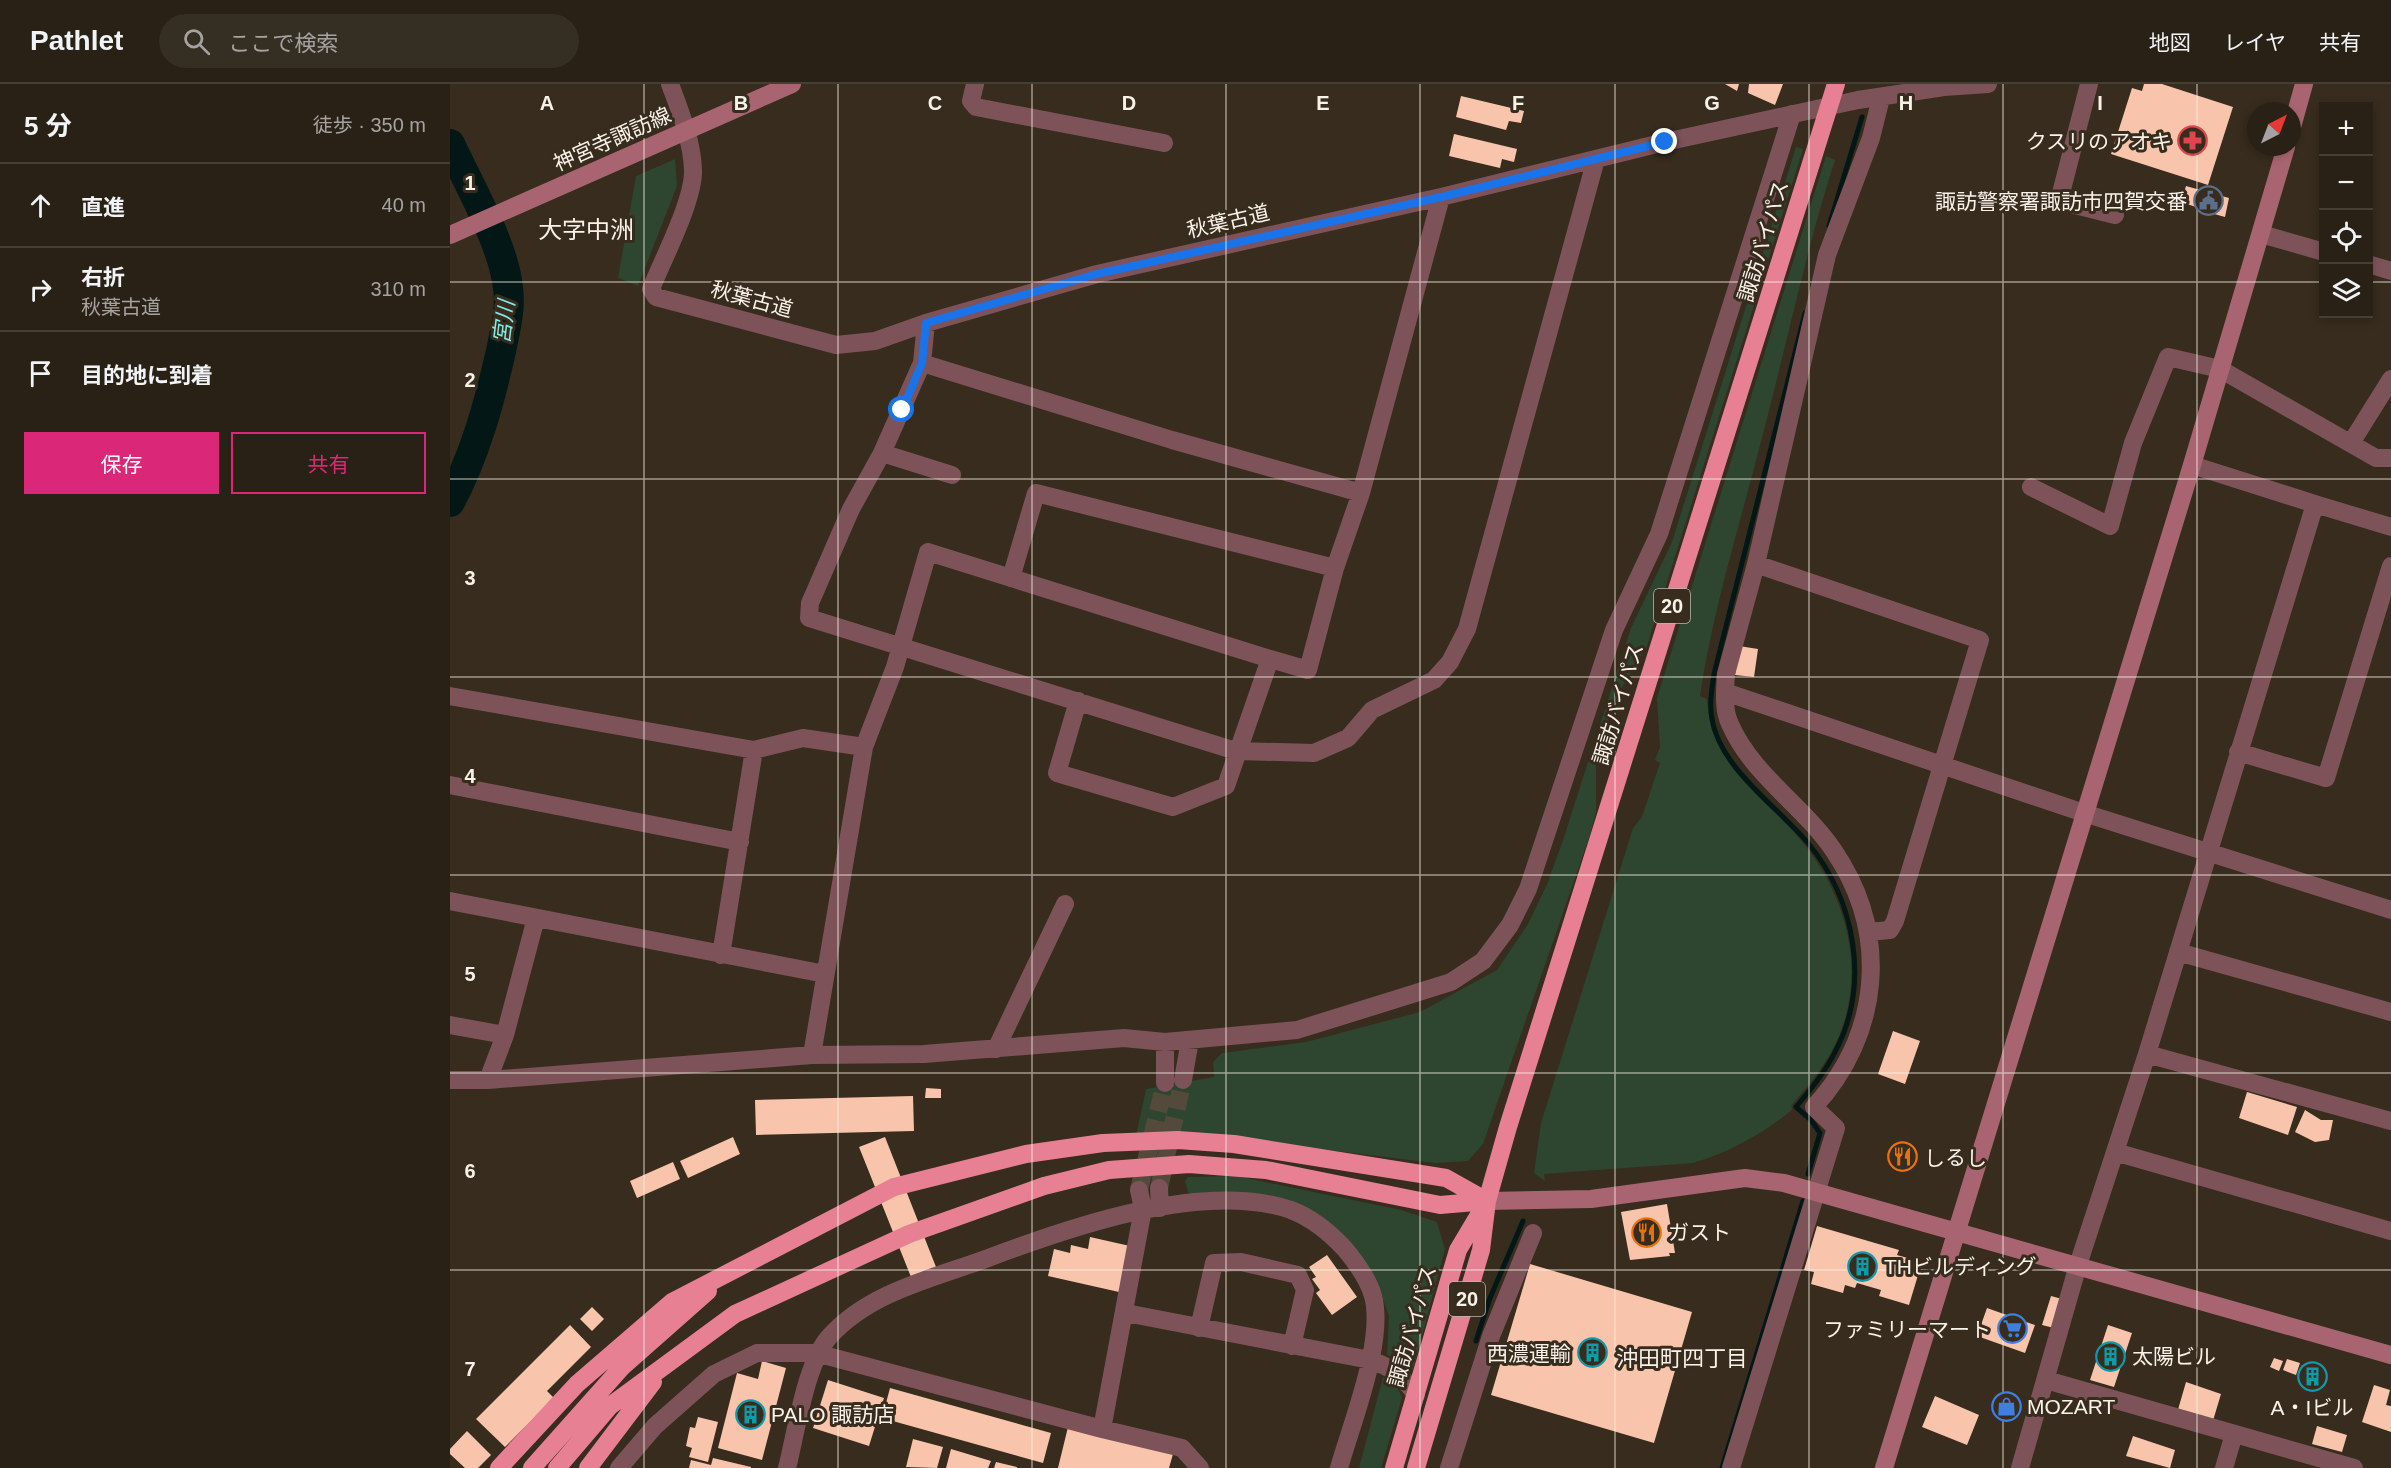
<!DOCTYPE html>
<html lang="ja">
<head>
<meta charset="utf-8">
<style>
	:root { --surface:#292116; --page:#352e23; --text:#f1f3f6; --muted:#a5a3a1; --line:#453e35; --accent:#db2777 }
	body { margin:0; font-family:Helvetica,"Noto Sans JP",sans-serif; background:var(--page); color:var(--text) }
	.controls { position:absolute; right:18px; top:18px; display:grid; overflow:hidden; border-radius:0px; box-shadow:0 3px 9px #0003 }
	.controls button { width:54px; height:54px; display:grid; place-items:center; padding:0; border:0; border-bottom:2px solid var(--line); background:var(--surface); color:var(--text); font:30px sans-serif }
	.compass { position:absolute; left:1797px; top:18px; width:54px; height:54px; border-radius:50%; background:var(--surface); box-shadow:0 3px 9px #0003; rotate:42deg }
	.stop { position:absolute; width:18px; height:18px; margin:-14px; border:4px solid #1a73e8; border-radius:50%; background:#fff }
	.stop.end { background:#1a73e8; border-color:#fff; box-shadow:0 2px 6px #0008 }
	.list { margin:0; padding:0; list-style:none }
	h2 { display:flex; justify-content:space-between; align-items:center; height:78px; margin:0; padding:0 24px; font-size:26px }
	h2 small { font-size:20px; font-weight:400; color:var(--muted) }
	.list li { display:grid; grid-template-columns:39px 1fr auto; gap:18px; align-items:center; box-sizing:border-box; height:84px; padding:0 24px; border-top:2px solid var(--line) }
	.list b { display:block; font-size:22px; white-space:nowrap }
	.list p { margin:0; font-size:20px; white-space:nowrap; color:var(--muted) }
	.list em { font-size:20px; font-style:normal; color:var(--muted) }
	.actions { display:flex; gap:12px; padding:18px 24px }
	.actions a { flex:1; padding:14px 0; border:2px solid var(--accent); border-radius:0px; text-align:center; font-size:21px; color:var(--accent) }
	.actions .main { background:var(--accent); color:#fff }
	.icon { flex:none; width:33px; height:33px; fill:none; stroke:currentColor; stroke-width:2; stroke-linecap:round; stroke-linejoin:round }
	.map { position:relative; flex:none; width:1941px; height:1384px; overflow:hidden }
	header { display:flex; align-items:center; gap:36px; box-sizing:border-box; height:84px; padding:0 30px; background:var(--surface); border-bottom:2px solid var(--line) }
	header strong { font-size:28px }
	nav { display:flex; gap:33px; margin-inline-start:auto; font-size:21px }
	.search { width:420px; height:54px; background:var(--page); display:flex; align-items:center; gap:15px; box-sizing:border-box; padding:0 21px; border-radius:33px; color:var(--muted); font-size:22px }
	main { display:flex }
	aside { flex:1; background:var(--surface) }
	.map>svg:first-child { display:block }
</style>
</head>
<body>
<header>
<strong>Pathlet</strong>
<div class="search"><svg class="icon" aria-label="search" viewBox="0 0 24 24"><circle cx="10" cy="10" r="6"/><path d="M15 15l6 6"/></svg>ここで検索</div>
<nav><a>地図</a><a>レイヤ</a><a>共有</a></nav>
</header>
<main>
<aside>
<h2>5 分<small>徒歩 · 350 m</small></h2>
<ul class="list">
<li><svg class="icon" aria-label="ahead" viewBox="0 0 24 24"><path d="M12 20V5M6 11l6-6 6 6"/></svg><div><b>直進</b></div><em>40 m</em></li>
<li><svg class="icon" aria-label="right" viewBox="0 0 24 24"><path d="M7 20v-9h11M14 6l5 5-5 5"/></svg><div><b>右折</b><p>秋葉古道</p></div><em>310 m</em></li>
<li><svg class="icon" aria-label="arrive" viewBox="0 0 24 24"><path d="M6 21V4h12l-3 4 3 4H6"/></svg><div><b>目的地に到着</b></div></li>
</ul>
<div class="actions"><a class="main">保存</a><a>共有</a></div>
</aside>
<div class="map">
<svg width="1941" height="1384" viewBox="0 0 1941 1384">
	<rect width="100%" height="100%" fill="#372c1d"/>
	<path fill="#2e4530" d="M1346,63L1353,65L1197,562L1164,616L1146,673V728L1140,751L1033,1060L1018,1077L985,1079L770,1053L686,1052L696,1005L764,993L763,978L772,969L856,958L970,928L1047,886L1078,840L1098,798L1114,753L1181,544L1222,458Z
		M1376,72L1385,76C1356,166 1337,259 1313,350C1291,437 1263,524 1250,612L1257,615C1261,679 1304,705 1344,748C1395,805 1420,886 1386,959C1375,982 1358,1002 1341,1022L1343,1025C1314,1049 1280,1068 1243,1079L1094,1090L1095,1097L1084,1089L1091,1039L1183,744L1192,733L1210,679L1205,676L1210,663L1207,614Z
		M225,75L227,102L188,202L168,194L186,92Z
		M786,1092L951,1126L987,1138L995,1165L963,1286L953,1277L937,1271L939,1232L931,1210L876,1138L740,1114L735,1097L738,1093Z
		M933,1293L947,1302L952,1314L931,1384H909Z"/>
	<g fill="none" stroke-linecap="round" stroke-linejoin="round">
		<path stroke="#031717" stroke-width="5" d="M1379,142L1412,33
			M1355,229L1264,590C1262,605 1259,620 1262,635C1270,684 1328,723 1358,759C1405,816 1421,900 1385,968C1375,988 1361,1005 1346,1023L1361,1036L1370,1049L1358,1090
			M1026,1257L1040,1214L1073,1137
			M1272,1384L1353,1117"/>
		<path stroke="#031717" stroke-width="30" d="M0,60C19,101 54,161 58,204C61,225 55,247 51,267C39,320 25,371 0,418"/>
	</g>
	<path fill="#f8c4ab" d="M1275,0H1289L1287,7Z
		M1299,0H1333L1325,21L1298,9Z
		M1694,0H1712L1783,23L1758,101L1661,70L1682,4L1692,7Z
		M1011,12L1074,27L1071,39L1059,37L1056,46L1006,33Z
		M1004,50L1067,65L1064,78L1052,75L1050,84L999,72Z
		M1736,102L1779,114L1775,133L1757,128L1754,130L1755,126L1731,118Z
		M1289,562L1308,565L1304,593L1285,591Z
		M1443,947L1470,957L1455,1000L1428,990Z
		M476,1004L491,1005V1014H475Z
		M1797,1008L1847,1023L1838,1051L1789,1034Z
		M463,1012L464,1047L306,1051L305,1016Z
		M1855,1026L1871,1036H1883L1879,1056L1865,1058L1845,1048Z
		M283,1053L290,1070L238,1094L230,1077Z
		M435,1053L486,1183L461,1193L409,1063Z
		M223,1078L230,1095L187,1114L180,1097Z
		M1217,1120L1225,1169H1219L1220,1172L1180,1176L1171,1128Z
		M1367,1142L1449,1166L1447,1171L1472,1178L1459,1221L1429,1212L1431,1206L1407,1199L1405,1204L1395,1201L1393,1209L1361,1200L1364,1188L1354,1186Z
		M640,1153L680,1162L669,1208L598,1192L604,1165L620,1169L621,1161L638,1165Z
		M877,1171L907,1213L882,1231L866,1209L870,1206L862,1195L866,1193L859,1183Z
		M1080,1180L1242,1228L1204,1359L1041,1311Z
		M1601,1212L1612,1215L1604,1244L1592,1241Z
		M142,1223L154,1235L142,1247L130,1235Z
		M1537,1224L1585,1241L1575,1269L1527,1252Z
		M120,1241L141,1263L97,1307L104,1314L55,1363L26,1335Z
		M1658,1241L1682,1249L1664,1303L1640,1296Z
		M1824,1274L1833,1277L1829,1287L1820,1283Z
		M1837,1275L1850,1279L1846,1291L1833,1286Z
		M312,1277L336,1284L312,1376L268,1364L287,1289L308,1295Z
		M1852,1281L1875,1287L1871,1303L1848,1297Z
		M378,1296L434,1314L419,1362L363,1344Z
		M1736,1298L1771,1310L1762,1340L1727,1329Z
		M1924,1301L1940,1306L1936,1321L1941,1322V1348L1912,1338Z
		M440,1304L601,1349L593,1379L432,1334Z
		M1485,1312L1529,1331L1517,1361L1472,1343Z
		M248,1333L268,1338L258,1378L239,1373L242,1364L236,1362L240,1343L245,1344Z
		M1867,1342L1897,1351L1892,1368L1862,1360Z
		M618,1343L723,1370L719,1384H608Z
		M17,1347L41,1371L28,1384H15L0,1370V1365Z
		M1683,1352L1725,1366L1720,1384L1676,1372Z
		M463,1355L493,1363L487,1384L456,1383Z
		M501,1365L541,1377L538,1384H496Z
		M263,1374L301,1383V1384H239L241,1376L261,1381Z
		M546,1378L567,1383V1384H544Z"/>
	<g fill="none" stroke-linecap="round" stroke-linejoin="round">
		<path stroke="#544a3b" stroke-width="18" stroke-dasharray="18 9" stroke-linecap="butt" d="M709,1104L733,996
			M689,1106L715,999"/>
		<path stroke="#7d5359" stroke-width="18" d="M220,0C230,27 242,56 243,86C244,116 213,175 201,205L206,213L386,261L425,257L476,239L647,190L991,113L1215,58L1408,16L1494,3L1538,0
			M525,0L521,17L526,23L714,59
			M1639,0L1609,117L1665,131
			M1811,150L1874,168
			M1918,180L1941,187
			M476,239L472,279L722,356L911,409
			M472,279L432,369L401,425L360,519L359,534L786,667L864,669L898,654L922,626L984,596L1000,578L1017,545L1146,75
			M1901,359L1941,295
			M432,369L502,391
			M1581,403L1660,442L1683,359L1718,273L1770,285L1926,374H1941
			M1865,420L1941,443
			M1306,480L1530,556L1445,837L1440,846L1418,848
			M561,494L586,409L885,484L911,409L991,113
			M820,575L858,586L885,484
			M1275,608L1634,729L1941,826
			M0,612L304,666L353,654L414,663
			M1788,668L1876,694L1941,482
			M0,701L290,758
			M0,817L375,890
			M1728,868L1941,928
			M271,871L304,666
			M0,941L55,951
			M546,965L615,820
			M1697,970L1941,1037
			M362,971L414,663L445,583L478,468L820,575L776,702L723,723L607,689L628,617
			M0,996H38L362,971L474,970L674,954L715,958L847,946L1001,898L1033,877L1060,841L1078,805L1164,546L1209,450L1342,30
			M38,996L55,951L86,834
			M733,996L740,956
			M715,999V958
			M1665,1068L1941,1147
			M709,1104L710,1124
			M676,1229L920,1276C941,1283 953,1292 966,1311
			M749,1244L764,1179L791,1178L848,1191L855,1206L842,1262
			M1596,1296L1904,1384
			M652,1345L693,1125L689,1106
			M169,1384L205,1342L264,1290L307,1269H366L652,1345L732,1364L750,1384
			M337,1384C346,1349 356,1277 380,1252C419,1209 480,1195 533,1176C617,1144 753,1096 841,1126C862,1134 879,1148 894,1164C905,1177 918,1194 923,1212C935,1257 902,1338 889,1384
			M999,1384L1041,1252L1083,1149
			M1281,1384L1386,1044L1364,1023C1431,950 1440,850 1384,767C1354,722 1302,691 1280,640C1273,626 1275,606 1276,590L1306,480L1377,171L1421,54L1431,14
			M1570,1384L1628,1181L1697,970L1865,420L1742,381
			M1774,1384L1784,1350"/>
		<path stroke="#a86571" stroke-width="18" d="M1842,43L1854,0
			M0,151L342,0
			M1037,1117L1141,1115L1295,1094L1334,1099L1941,1271
			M1434,1384L1742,381L1836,63"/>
		<path stroke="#e88094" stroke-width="18" d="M49,1384L127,1300L222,1218L444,1103L576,1070L653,1059L728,1056L784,1060L996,1094L1037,1117
			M82,1384L172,1283L258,1207
			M107,1384L160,1322L285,1230L459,1150L594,1102L659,1086L739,1080L816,1086L990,1121L1037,1117
			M138,1384L203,1298
			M944,1384L1008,1166L1033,1124
			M966,1384L1031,1166L1037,1117L1058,1043L1386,0"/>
	</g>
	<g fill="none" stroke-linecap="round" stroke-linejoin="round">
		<path stroke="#1a73e8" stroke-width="8" d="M452,326L472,279L476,239L647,190L991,113L1215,58"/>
	</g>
	<path fill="none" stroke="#f9f2e8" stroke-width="1.5" stroke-opacity="0.55" d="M194,0V1384M388,0V1384M582,0V1384M776,0V1384M970,0V1384M1165,0V1384M1359,0V1384M1553,0V1384M1747,0V1384M0,198H1874M1918,198H1941M0,395H1941M0,593H1941M0,791H1941M0,989H1941M0,1186H1941"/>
	<defs>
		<symbol id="pharmacy-ring" viewBox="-11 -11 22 22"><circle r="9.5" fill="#372c1d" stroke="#e0444e" stroke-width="1.5"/><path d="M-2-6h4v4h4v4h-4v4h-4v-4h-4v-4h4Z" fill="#e0444e"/></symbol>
		<symbol id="civic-ring" viewBox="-11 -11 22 22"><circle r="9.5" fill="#372c1d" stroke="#5c6f8a" stroke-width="1.5"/><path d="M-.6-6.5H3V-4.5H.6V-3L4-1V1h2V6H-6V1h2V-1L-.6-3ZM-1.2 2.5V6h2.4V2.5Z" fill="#5c6f8a"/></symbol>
		<symbol id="restaurant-ring" viewBox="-11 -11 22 22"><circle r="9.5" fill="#372c1d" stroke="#e8710a" stroke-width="1.5"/><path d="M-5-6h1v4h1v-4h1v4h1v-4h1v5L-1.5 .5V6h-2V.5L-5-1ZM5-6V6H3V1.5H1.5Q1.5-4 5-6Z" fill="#e8710a"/></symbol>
		<symbol id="building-ring" viewBox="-11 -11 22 22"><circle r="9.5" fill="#372c1d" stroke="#0f9aa8" stroke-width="1.5"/><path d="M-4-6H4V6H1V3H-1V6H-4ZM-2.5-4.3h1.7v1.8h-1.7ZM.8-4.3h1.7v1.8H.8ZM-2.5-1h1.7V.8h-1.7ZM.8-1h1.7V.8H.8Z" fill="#0f9aa8"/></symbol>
		<symbol id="supermarket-ring" viewBox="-11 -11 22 22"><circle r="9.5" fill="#372c1d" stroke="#3f7fe0" stroke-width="1.5"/><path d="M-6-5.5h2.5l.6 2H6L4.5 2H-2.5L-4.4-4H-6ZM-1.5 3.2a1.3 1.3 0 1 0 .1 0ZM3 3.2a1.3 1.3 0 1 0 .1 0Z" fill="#3f7fe0"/></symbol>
		<symbol id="shop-ring" viewBox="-11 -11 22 22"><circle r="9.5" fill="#372c1d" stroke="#3f7fe0" stroke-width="1.5"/><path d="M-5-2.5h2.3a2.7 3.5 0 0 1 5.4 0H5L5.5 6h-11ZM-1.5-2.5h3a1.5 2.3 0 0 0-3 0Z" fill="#3f7fe0"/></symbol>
	</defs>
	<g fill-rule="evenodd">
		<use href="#pharmacy-ring" x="1726" y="40" width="33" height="33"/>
		<use href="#civic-ring" x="1742" y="100" width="33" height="33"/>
		<use href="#restaurant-ring" x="1436" y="1056" width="33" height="33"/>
		<use href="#restaurant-ring" x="1180" y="1132" width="33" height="33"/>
		<use href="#building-ring" x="1396" y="1166" width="33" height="33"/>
		<use href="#supermarket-ring" x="1546" y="1228" width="33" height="33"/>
		<use href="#building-ring" x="1126" y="1252" width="33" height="33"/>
		<use href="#building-ring" x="1644" y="1256" width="33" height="33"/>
		<use href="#building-ring" x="1846" y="1276" width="33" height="33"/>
		<use href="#shop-ring" x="1540" y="1306" width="33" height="33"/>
		<use href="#building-ring" x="284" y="1314" width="33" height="33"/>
	</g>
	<g text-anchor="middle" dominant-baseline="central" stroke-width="6" stroke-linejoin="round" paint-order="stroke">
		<g fill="#372c1d" stroke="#bfb7ab" stroke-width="1.5">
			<rect x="1204" y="505" width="36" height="34" rx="4.5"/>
			<rect x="999" y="1198" width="36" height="34" rx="4.5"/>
		</g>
		<g font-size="20" font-weight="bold" fill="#f9f2e8">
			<text x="1222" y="522">20</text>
			<text x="1017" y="1215">20</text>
		</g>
		<g font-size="21" fill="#f9f2e8" stroke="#372c1d">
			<text transform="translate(162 55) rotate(-24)">神宮寺諏訪線</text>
			<text transform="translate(778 137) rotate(-13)">秋葉古道</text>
			<text transform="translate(1313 157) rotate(-73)">諏訪バイパス</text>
			<text transform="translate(302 215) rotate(15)">秋葉古道</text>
			<text transform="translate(1168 620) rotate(-73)">諏訪バイパス</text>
			<text transform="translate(962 1242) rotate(-74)">諏訪バイパス</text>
		</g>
		<g font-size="21" fill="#f9f2e8" stroke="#372c1d" text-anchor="start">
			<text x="1722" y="57" text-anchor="end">クスリのアオキ</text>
			<text x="1737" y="117" text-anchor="end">諏訪警察署諏訪市四賀交番</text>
			<text x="1474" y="1073">しるし</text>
			<text x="1218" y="1148">ガスト</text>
			<text x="1434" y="1182">THビルディング</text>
			<text x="1541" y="1245" text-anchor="end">ファミリーマート</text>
			<text x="1121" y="1269" text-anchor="end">西濃運輸</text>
			<text x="1682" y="1272">太陽ビル</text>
			<text x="1577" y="1322">MOZART</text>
			<text x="1862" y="1323" text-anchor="middle">A・Iビル</text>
			<text x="321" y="1330">PALO 諏訪店</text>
		</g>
		<g font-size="22" font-style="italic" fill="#80e9e9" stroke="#372c1d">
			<text transform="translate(54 238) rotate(-83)">宮川</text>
		</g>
		<g font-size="22" fill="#f9f2e8" stroke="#372c1d">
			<text x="1232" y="1274">沖田町四丁目</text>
		</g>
		<g font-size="24" fill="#f9f2e8" stroke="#372c1d">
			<text x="136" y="145">大字中洲</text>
		</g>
	</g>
	<g font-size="20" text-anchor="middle" font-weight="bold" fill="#f9f2e8" stroke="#372c1d" stroke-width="6" stroke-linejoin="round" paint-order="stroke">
		<text x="97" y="26">A</text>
		<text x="291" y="26">B</text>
		<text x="485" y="26">C</text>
		<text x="679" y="26">D</text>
		<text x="873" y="26">E</text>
		<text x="1068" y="26">F</text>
		<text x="1262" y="26">G</text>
		<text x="1456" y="26">H</text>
		<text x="1650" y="26">I</text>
		<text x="20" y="106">1</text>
		<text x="20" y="303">2</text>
		<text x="20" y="501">3</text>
		<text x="20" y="699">4</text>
		<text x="20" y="897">5</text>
		<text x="20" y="1094">6</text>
		<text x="20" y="1292">7</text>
	</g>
</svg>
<div class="controls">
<button>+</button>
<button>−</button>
<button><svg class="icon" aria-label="locate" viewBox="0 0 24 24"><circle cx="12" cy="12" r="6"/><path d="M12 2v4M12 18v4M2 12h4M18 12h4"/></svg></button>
<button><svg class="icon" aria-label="layers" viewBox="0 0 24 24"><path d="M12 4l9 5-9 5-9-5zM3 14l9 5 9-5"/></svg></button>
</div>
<svg class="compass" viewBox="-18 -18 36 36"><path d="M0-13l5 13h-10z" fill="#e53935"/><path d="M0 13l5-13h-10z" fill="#a5a3a1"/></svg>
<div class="stop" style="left:452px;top:326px"></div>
<div class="stop end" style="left:1215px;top:58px"></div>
</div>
</main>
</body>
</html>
